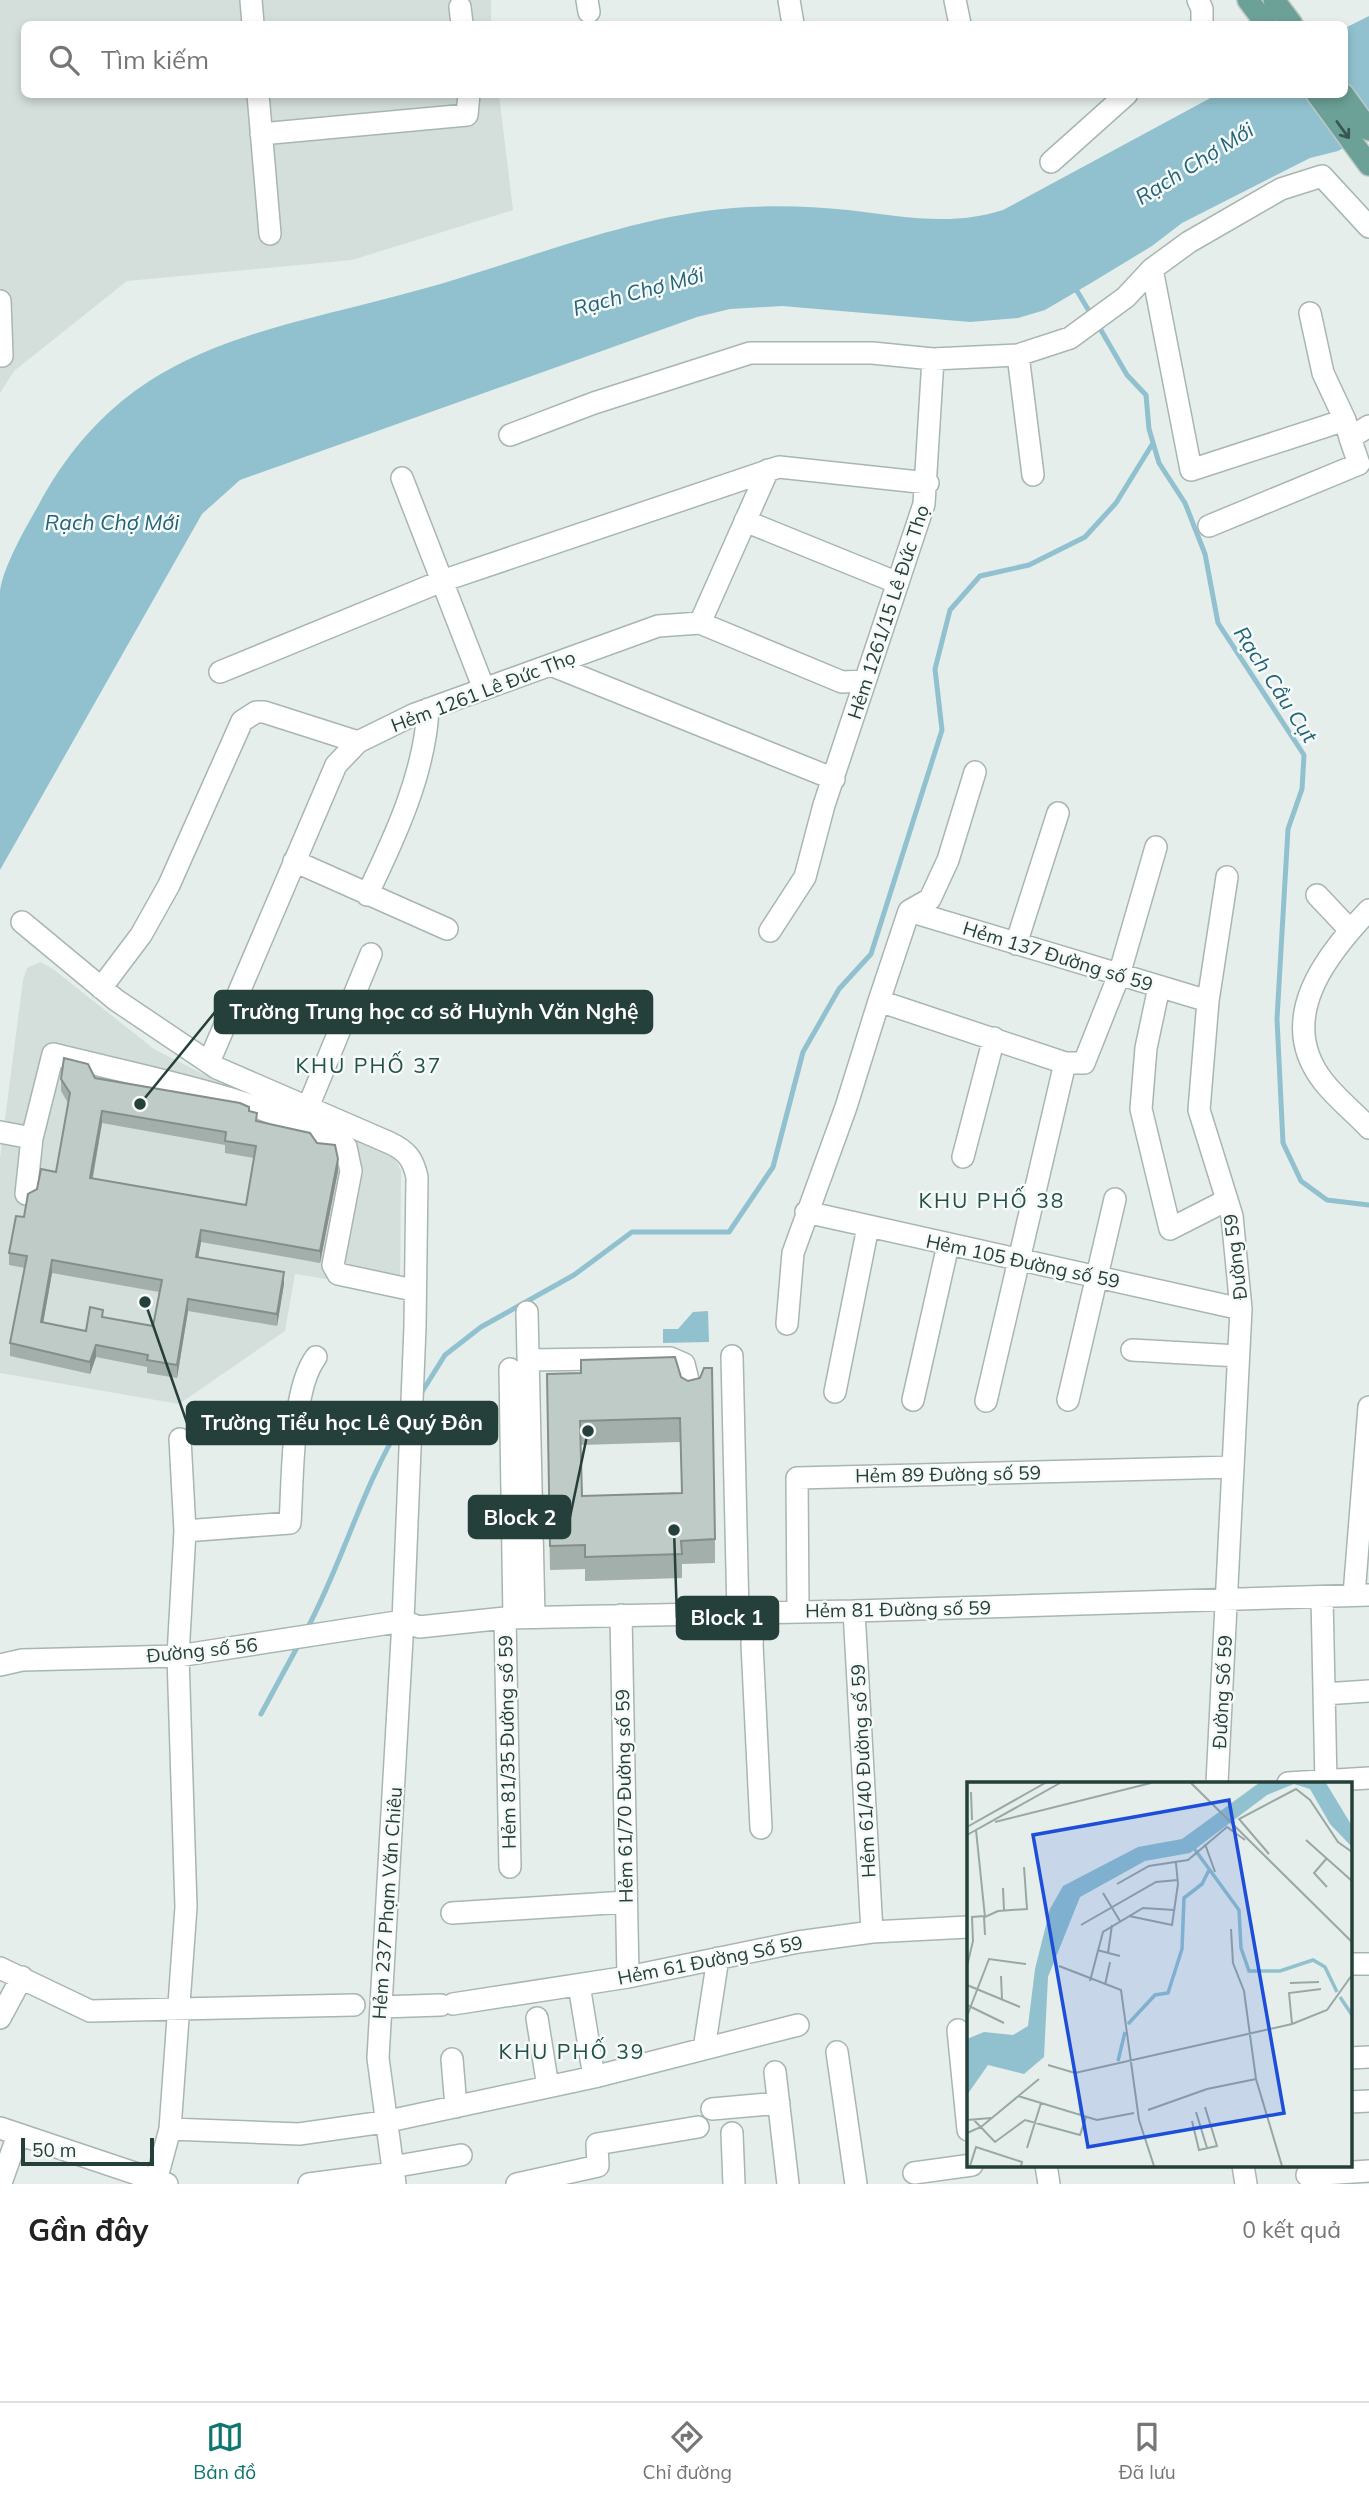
<!DOCTYPE html>
<html lang="vi">
<head>
<meta charset="utf-8">
<style>
	:root { --surface:#fff; --page:#f2f2f2; --text:#222; --muted:#767676; --line:#e0e0e0; --accent:#0f766e }
	body { margin:0; font-family:Mulish,sans-serif; background:var(--page); color:var(--text) }
	.scale { position:absolute; left:21px; bottom:18px; width:133px; box-sizing:border-box; padding-left:7px; border:4px solid #253f3a; border-top:0; font-size:19px; line-height:24px; white-space:nowrap; color:#253f3a; -webkit-text-stroke:5px #f6faf8; paint-order:stroke }
	.list { margin:0; padding:0; list-style:none }
	h2 { display:flex; justify-content:space-between; align-items:center; height:91px; margin:0; padding:0 28px; font-size:30px }
	h2 small { font-size:23px; font-weight:400; color:var(--muted) }
	.icon { flex:none; width:38px; height:38px; fill:none; stroke:currentColor; stroke-width:2; stroke-linecap:round; stroke-linejoin:round }
	.map { position:relative; flex:none; width:1369px; height:2184px; overflow:hidden }
	.search { position:absolute; background:var(--surface); box-shadow:0 4px 10px #0003; left:21px; right:21px; top:21px; height:77px; display:flex; align-items:center; gap:18px; box-sizing:border-box; padding:0 24px; border-radius:10px; color:var(--muted); font-size:26px }
	.sheet { height:217px; background:var(--surface) }
	nav { display:flex; justify-content:space-around; align-items:center; box-sizing:border-box; height:98px; border-top:2px solid var(--line); background:var(--surface); font-size:19px; color:var(--muted) }
	nav a { display:grid; justify-items:center; gap:4px }
	nav .on { color:var(--accent) }
	.map>svg:first-child { display:block }
</style>
</head>
<body>
<div class="map">
<svg width="1369" height="2184" viewBox="0 0 1369 2184">
	<rect width="100%" height="100%" fill="#e5eeeb"/>
	<path fill="#d4deda" d="M0,0H491V24H24V94L499,95L513,210L352,260L127,281L14,371L0,393Z
		M40,962L53,969L154,1049L207,1076L392,1154L401,1170L400,1291L295,1274L285,1331L179,1404L0,1373V1158L23,980L27,968Z"/>
	<path fill="#91c1cf" d="M1369,16V133L1338,151L1310,158L1182,223L1152,246L1091,283L1045,310L1018,318L970,322L782,306L730,309L697,317L240,480L202,514L0,870C0,806 0,741 0,677C0,649 0,618 0,591C3,567 26,527 38,506C125,345 254,335 415,291C520,263 624,217 733,208C771,205 810,206 848,210C902,216 950,227 1003,210L1216,95L1344,94L1345,28Z
		M708,1311L709,1342L663,1343V1329H678L693,1312Z"/>
	<g fill="none" stroke-linecap="round" stroke-linejoin="round">
		<path stroke="#91c1cf" stroke-width="5" d="M1074,286L1092,316
			M1098,325L1127,375L1146,395L1149,429L1159,463L1185,503L1205,554L1218,623L1304,755L1302,789L1288,829L1277,1019L1283,1143L1301,1181L1327,1200L1369,1205
			M420,1395L445,1355L481,1327L574,1275L632,1232H729L773,1167L803,1052L839,989L871,954L942,730L935,669L950,610L980,576L1029,565L1085,537L1116,503L1153,443
			M306,1631C343,1562 362,1487 403,1421
			M261,1714L300,1642"/>
		<defs>
			<path id="minor" d="M251,0L253,24
				M587,0L589,12
				M789,0L793,24
				M955,0L960,24
				M1198,0L1202,9V24
				M460,7L462,24
				M258,94L270,234
				M261,134L467,115L469,94
				M1051,162L1127,94
				M1152,269L1191,470L1345,420L1350,438
				M0,301L2,356
				M1310,313L1323,373L1345,420
				M1018,355L1033,475
				M510,435L594,403L750,353H872L933,359L1018,355L1070,338L1126,297L1152,269L1189,242L1281,189L1322,176L1369,227
				M402,478L484,689
				M745,521L898,583
				M1209,526L1359,464L1350,438L1369,426
				M700,623L768,470
				M551,665L834,779
				M220,672L442,581L779,467L928,483
				M975,772L948,860L930,899L909,911L879,1001L1065,1063H1084L1119,975L1156,847
				M294,861L447,929
				M367,895C395,837 425,773 428,709
				M1317,895L1350,930
				M1369,910C1326,955 1275,1019 1323,1081C1336,1098 1354,1112 1369,1128
				M909,911L1208,1001
				M22,922L116,1000L217,1068L390,1143C407,1151 413,1159 417,1177L415,1327L403,1621L378,2058L395,2184
				M770,931L805,877L824,805L924,504L933,359
				M1016,944L1058,813
				M1159,987L1146,1048L1141,1109L1170,1229L1227,1200
				M101,988L141,935L169,885L242,721L256,712H264L358,742
				M209,1062L336,765L358,742L415,714L658,626L700,623L842,682L865,681
				M308,1107L371,954
				M0,1132L32,1138L53,1054C152,1079 256,1096 346,1147L351,1171L333,1265L338,1274L413,1290
				M963,1157L994,1038
				M26,1194L32,1138
				M806,1212L1241,1309
				M527,1312L534,1617
				M787,1324L793,1253L846,1107L879,1001
				M1132,1350L1238,1356
				M732,1356L738,1613
				M529,1360L670,1358L684,1364L691,1392
				M510,1369L514,1618
				M835,1392L868,1227
				M913,1400L948,1245
				M1068,1400L1115,1199
				M986,1401L1065,1063
				M180,1439L185,1531
				M1354,1595L1369,1407
				M1322,1597L1326,1783
				M798,1611L797,1478L1233,1467
				M854,1611L872,1932
				M755,1612L752,1644L761,1828
				M621,1615L628,1977
				M505,1618L510,1867
				M0,1665L22,1660L178,1656L403,1621L419,1627L505,1618L854,1611L1369,1595
				M1324,1694L1369,1691
				M1217,1783L1241,1309L1232,1216L1199,1110L1208,1001L1227,877
				M1288,1783L1369,1778
				M452,1913L626,1902
				M1350,1964H1369
				M0,1968L90,2011L354,2005
				M579,1985L594,2077
				M453,2004L628,1977L798,1942L872,1932L968,1927
				M381,2007L441,2005
				M0,2018L22,1977
				M537,2018L548,2087
				M958,2030L968,2130
				M704,2049L718,1958
				M837,2052L856,2184
				M1350,2058L1369,2057
				M452,2059L456,2107
				M775,2072L788,2184
				M1350,2102L1369,2101
				M712,2109L779,2103
				M0,2128L167,2184
				M170,2129L299,2134L384,2122L594,2077L798,2025
				M732,2133L734,2184
				M1046,2165L1049,2184
				M1243,2165L1246,2184
				M392,2167L461,2155
				M914,2173L972,2165
				M1307,2175L1369,2171
				M2,2180L18,2135
				M156,2181L170,2129L186,1907L178,1656L185,1531L290,1523C293,1480 291,1390 316,1357
				M309,2184L393,2173
				M517,2184L598,2166L597,2144L698,2127"/>
			<path id="major" d="M1248,0L1266,24
				M1274,0L1292,24
				M1317,94L1369,165
				M1343,94L1369,130"/>
		</defs>
		<use href="#minor" stroke="#a8b6b2" stroke-width="24"/>
		<use href="#major" stroke="#c2c9c8" stroke-width="24"/>
		<use href="#minor" stroke="#fff" stroke-width="21"/>
		<use href="#major" stroke="#6ca197" stroke-width="21"/>
	</g>
	<path fill="#a3afab" fill-rule="evenodd" d="M95,1078L249,1111L257,1122L338,1171L320,1263L201,1242L198,1258L284,1284L277,1326L188,1311L177,1378L147,1373V1367L96,1357L90,1374L10,1356V1343L25,1268L9,1265V1253L37,1189L56,1172L68,1103L61,1091V1079ZM102,1123L225,1145V1153L254,1158L246,1205L93,1178ZM52,1273L159,1292L153,1326L103,1317L86,1331L43,1323Z
		M675,1357L715,1539V1563L682,1564V1578L585,1581V1569L550,1570L547,1398L581,1373ZM680,1442L682,1493L582,1496L581,1445Z"/>
	<path fill="#858e8b" d="M102,1111V1123L90,1190V1178Z
		M338,1159V1171L320,1263V1251Z
		M201,1230V1242L196,1270V1257Z
		M52,1260V1273L41,1335V1322Z
		M284,1272V1284L277,1326V1314Z
		M188,1299V1311L177,1378V1365Z
		M96,1345V1357L90,1374V1362Z"/>
	<path fill="#becbc7" stroke="#858e8b" stroke-width="2" fill-rule="evenodd" d="M64,1058L88,1064L95,1078L240,1103L249,1107V1111L257,1113L256,1121L310,1133L317,1143L335,1145L338,1159L320,1251L201,1230L196,1257L284,1272L277,1314L188,1299L177,1365L147,1360L148,1355L96,1345L90,1362L10,1343L27,1256L9,1253L16,1216L24,1217L28,1194L37,1189L41,1169L56,1172L70,1093L61,1079ZM102,1111L226,1132L225,1141L256,1146L246,1205L90,1178ZM52,1260L162,1280L153,1326L102,1317L103,1310L90,1307L86,1331L41,1322Z
		M675,1357L681,1377L688,1381L700,1378L704,1368H712L715,1539L681,1541L682,1554L585,1557V1545L550,1546L547,1374L581,1373V1360ZM680,1418L682,1493L582,1496L580,1421Z"/>
	<defs><path id="oneway-shaft" d="M-6 0H5M1.5-3L5.5 0L1.5 3" fill="none" stroke-width="1.6" stroke-linecap="round" stroke-linejoin="round" transform="scale(1.75)"/></defs>
	<use stroke="#375851" href="#oneway-shaft" transform="translate(1343 130) rotate(54)"/>
	<g text-anchor="middle" dominant-baseline="central" stroke-width="5" stroke-linejoin="round" paint-order="stroke">
		<g font-size="19" fill="#253f3a" stroke="#f6faf8">
			<text transform="translate(888 612) rotate(-72)">Hẻm 1261/15 Lê Đức Thọ</text>
			<text transform="translate(483 691) rotate(-21)">Hẻm 1261 Lê Đức Thọ</text>
			<text transform="translate(1058 956) rotate(17)">Hẻm 137 Đường số 59</text>
			<text transform="translate(1235 1257) rotate(-97)">Đường 59</text>
			<text transform="translate(1023 1261) rotate(12)">Hẻm 105 Đường số 59</text>
			<text transform="translate(948 1474) rotate(-1)">Hẻm 89 Đường số 59</text>
			<text transform="translate(898 1609) rotate(-1)">Hẻm 81 Đường số 59</text>
			<text transform="translate(202 1650) rotate(-6)">Đường số 56</text>
			<text transform="translate(1222 1692) rotate(-87)">Đường Số 59</text>
			<text transform="translate(507 1742) rotate(-91)">Hẻm 81/35 Đường số 59</text>
			<text transform="translate(863 1771) rotate(-93)">Hẻm 61/40 Đường số 59</text>
			<text transform="translate(624 1796) rotate(-91)">Hẻm 61/70 Đường số 59</text>
			<text transform="translate(387 1903) rotate(-86)">Hẻm 237 Phạm Văn Chiêu</text>
			<text transform="translate(710 1960) rotate(-11)">Hẻm 61 Đường Số 59</text>
		</g>
		<g font-size="21" font-style="italic" fill="#216379" stroke="#f6faf8">
			<text transform="translate(1194 163) rotate(-32)">Rạch Chợ Mới</text>
			<text transform="translate(638 291) rotate(-15)">Rạch Chợ Mới</text>
			<text x="112" y="522">Rạch Chợ Mới</text>
			<text transform="translate(1276 684) rotate(57)">Rạch Cầu Cụt</text>
		</g>
		<g font-size="21" letter-spacing="2" fill="#225149" stroke="#f6faf8">
			<text x="369" y="1065">KHU PHỐ 37</text>
			<text x="992" y="1200">KHU PHỐ 38</text>
			<text x="572" y="2051">KHU PHỐ 39</text>
		</g>
	</g>
	<g transform="translate(967 1782)">
		<rect width="385" height="385" fill="#e5eeeb"/>
		<path d="M292,1H359L385,44V65L363,42L343,7L327,2L300,13L223,71L178,79L113,115L81,195L77,275L57,292L21,283L0,313V257L17,250L46,253L61,244L68,187L83,127L96,104L171,65L215,57Z" fill="#91c1cf"/>
		<path fill="none" stroke="#91c1cf" stroke-width="3.5" d="M226,65L272,128L274,166L282,189H313L346,178L358,185L370,210M373,215L385,233M161,242L188,213L201,211L215,167L217,116L235,102L242,88M151,279L158,250"/>
		<path fill="none" stroke="#98a8a4" stroke-width="2" d="M224,1L385,160M4,10L5,38M28,40L184,1M0,45L78,1M9,48L18,135L31,129L60,127L57,85M0,53L93,1M339,58L385,99M238,62L248,90M302,72L272,37L329,7L343,18L371,60L385,70M150,102L182,84L221,78L260,45L278,58M360,105L347,91L360,76M36,106L37,128M136,111L153,139M162,134L205,143L211,102L209,81M114,143L189,100L211,98M264,147L266,181L277,209L289,297L315,384M130,168L153,174M141,171L145,143M0,184L6,159L5,135L17,134L18,153M92,184L154,208L172,338L187,384M34,194L35,217M123,199L136,150L176,126L207,128M323,201L352,200M0,203L53,225M138,203L143,180M0,223L37,241M0,234L22,177L59,182M325,242L322,211L354,207M81,283L108,291L325,242L360,228L385,193M108,291L114,334M51,314L130,338L167,331M181,328L240,307L289,297M229,330L240,366M6,337L28,360L58,338L113,353L119,335M0,338L24,336M225,339L232,368L250,364L238,325M0,351L14,345L72,297M60,366L74,321M3,384L9,365L55,380L54,384"/>
		<path fill="#1d4ed8" fill-opacity="0.15" stroke="#1d4ed8" stroke-width="3.5" d="M262,18L317,331L121,365L66,53Z"/>
		<rect width="385" height="385" fill="none" stroke="#253f3a" stroke-width="3.5"/>
	</g>
	<path fill="none" stroke="#253f3a" stroke-width="2.5" d="M140 1104L215 1012M145 1302L187 1423M588 1431L570 1517M674 1530L677 1618"/>
	<g fill="#253f3a" stroke="#f6faf8" stroke-width="2.5">
		<circle cx="140" cy="1104" r="7"/>
		<circle cx="145" cy="1302" r="7"/>
		<circle cx="588" cy="1431" r="7"/>
		<circle cx="674" cy="1530" r="7"/>
	</g>
	<g fill="#253f3a" stroke="#253f3a" stroke-width="2.5">
		<rect x="215" y="991" width="437" height="42" rx="7"/>
		<rect x="187" y="1402" width="310" height="42" rx="7"/>
		<rect x="469" y="1496" width="101" height="42" rx="7"/>
		<rect x="677" y="1597" width="101" height="42" rx="7"/>
	</g>
	<g font-size="21" text-anchor="middle" font-weight="bold" fill="#fff">
		<text x="434" y="1019">Trường Trung học cơ sở Huỳnh Văn Nghệ</text>
		<text x="342" y="1430">Trường Tiểu học Lê Quý Đôn</text>
		<text x="520" y="1525">Block 2</text>
		<text x="727" y="1625">Block 1</text>
	</g>
</svg>
<div class="scale">50 m</div>
<div class="search"><svg class="icon" aria-label="search" viewBox="0 0 24 24"><circle cx="10" cy="10" r="6"/><path d="M15 15l6 6"/></svg>Tìm kiếm</div>
</div>
<section class="sheet">
<h2>Gần đây<small>0 kết quả</small></h2>
<ul class="list">
</ul>
</section>
<nav>
<a class="on"><svg class="icon" aria-label="map" viewBox="0 0 24 24"><path d="M3 6l6-2 6 2 6-2v14l-6 2-6-2-6 2zM9 4v14M15 6v14"/></svg>Bản đồ</a>
<a><svg class="icon" aria-label="directions" viewBox="0 0 24 24"><path d="M12 3l9 9-9 9-9-9zM9 14v-3h6M13 9l2 2-2 2"/></svg>Chỉ đường</a>
<a><svg class="icon" aria-label="saved" viewBox="0 0 24 24"><path d="M7 4h10v16l-5-4-5 4z"/></svg>Đã lưu</a>
</nav>
</body>
</html>
